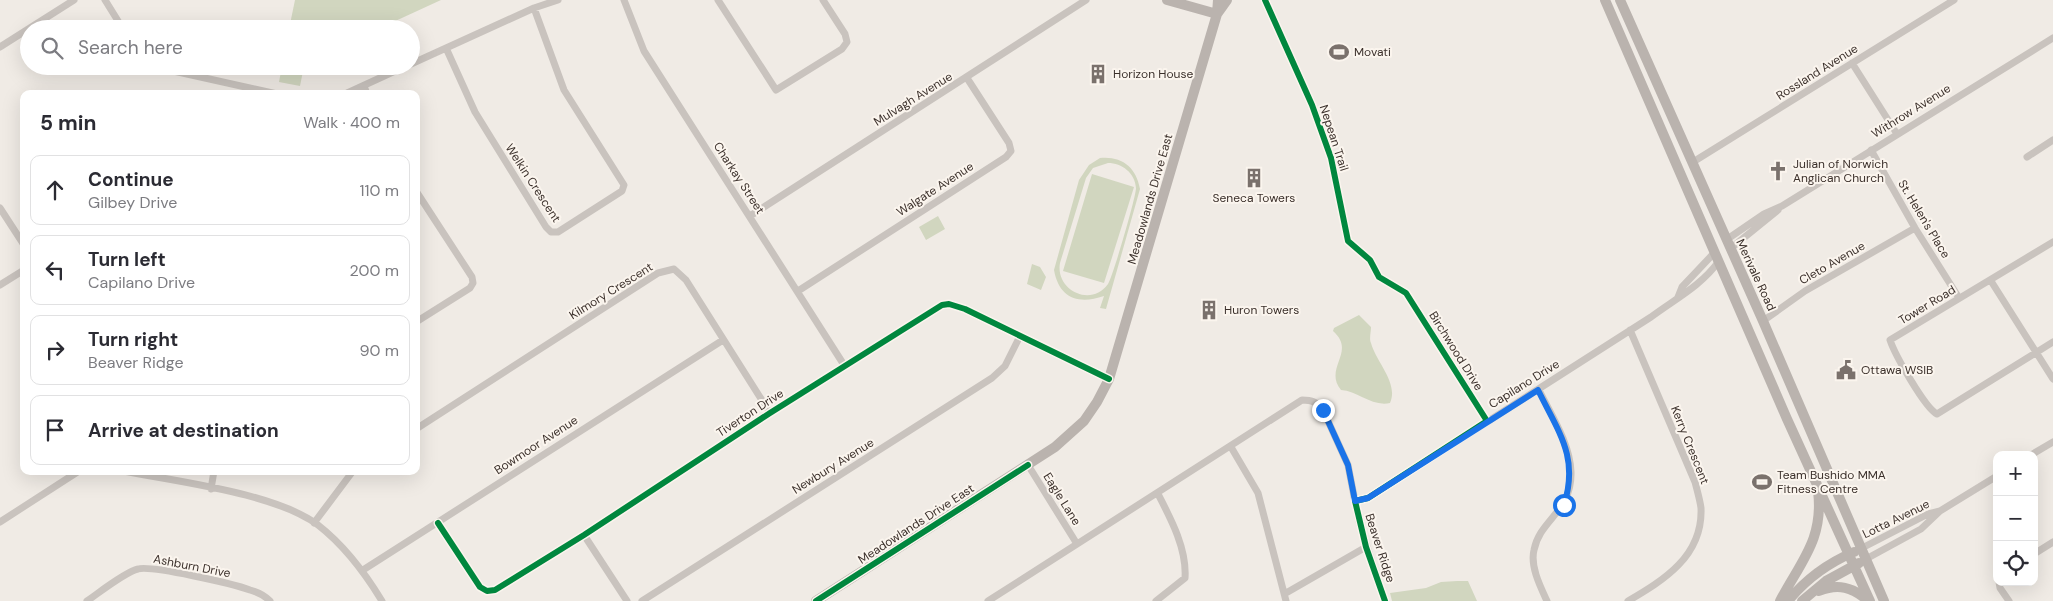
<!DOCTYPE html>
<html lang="en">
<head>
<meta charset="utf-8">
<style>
	:root { --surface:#fff; --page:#f2f2f3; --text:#2b2b33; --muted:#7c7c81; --line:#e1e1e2 }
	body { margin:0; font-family:"DM Sans",sans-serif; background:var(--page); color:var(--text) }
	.controls { position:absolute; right:15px; bottom:15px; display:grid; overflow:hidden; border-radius:10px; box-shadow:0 5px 20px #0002 }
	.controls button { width:45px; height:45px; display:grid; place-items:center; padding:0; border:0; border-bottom:1px solid var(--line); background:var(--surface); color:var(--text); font:25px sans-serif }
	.stop { position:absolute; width:15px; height:15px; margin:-11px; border:4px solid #1a73e8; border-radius:50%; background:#fff }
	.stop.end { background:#1a73e8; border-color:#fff; box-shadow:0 1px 5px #0008 }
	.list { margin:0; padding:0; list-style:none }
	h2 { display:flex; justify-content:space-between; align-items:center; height:65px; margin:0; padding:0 20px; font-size:21px }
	h2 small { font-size:16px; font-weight:400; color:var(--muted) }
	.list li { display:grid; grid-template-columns:32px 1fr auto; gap:15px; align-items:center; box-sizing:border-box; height:70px; margin:0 10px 10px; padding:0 10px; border:1px solid var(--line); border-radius:10px }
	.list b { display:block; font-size:19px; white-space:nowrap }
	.list p { margin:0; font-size:16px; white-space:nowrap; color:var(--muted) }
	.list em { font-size:16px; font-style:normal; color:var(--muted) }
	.icon { flex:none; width:28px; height:28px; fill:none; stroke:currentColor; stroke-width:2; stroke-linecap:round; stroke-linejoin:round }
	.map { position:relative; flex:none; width:2053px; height:601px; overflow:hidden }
	.search { position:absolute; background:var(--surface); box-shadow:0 5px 20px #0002; left:20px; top:20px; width:400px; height:55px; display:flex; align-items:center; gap:12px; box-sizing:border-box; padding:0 18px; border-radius:28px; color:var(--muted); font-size:19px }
	.panel { position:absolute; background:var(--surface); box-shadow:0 5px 20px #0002; left:20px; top:90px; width:400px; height:385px; border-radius:10px }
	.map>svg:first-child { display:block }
</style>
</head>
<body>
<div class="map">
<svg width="2053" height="601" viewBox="0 0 2053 601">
	<rect width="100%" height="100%" fill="#f0ebe5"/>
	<path fill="#d1d6bf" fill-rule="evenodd" d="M295,0H441L378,29H289Z
		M282,66H304L300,86L279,82Z
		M1100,158C1122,156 1136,167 1140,189L1106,309L1100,308L1104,296C1078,305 1059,298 1054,270L1079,180L1089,165ZM1108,163C1122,163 1135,173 1136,188C1136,197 1113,276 1108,284C1091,308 1055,290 1060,263L1086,178L1093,168Z
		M1092,174L1134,187L1104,283L1063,271Z
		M938,216L945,229L926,240L919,227Z
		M1032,264L1040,267L1046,277L1041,290L1027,284Z
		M1359,315L1371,327C1371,332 1369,339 1371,343C1376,362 1399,383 1390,403C1372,407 1358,391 1341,390C1323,368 1357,352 1333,331L1334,328Z
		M1457,581H1468L1477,601H1392L1390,593L1426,588L1441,582Z"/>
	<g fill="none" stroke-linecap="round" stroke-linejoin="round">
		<path stroke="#c9c3be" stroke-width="7" d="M105,0L123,29
			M624,0L644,51L844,365
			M718,0L776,90L842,49L847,42L845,34L823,0
			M0,47L74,0
			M446,48L475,112L546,227L551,232H558L622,191L624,185L564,90L534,8
			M1852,63L1897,134
			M411,64L534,8L558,0
			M151,66L277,94
			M364,86L367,94
			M345,94L406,66
			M1871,150L1915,228L1959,298
			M2027,157L2053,140
			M1693,162L1954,0
			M416,191L472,277L473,283L470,288L416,322
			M0,208L24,245
			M750,216L1086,0
			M1726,240L1764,214L1782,206L2053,38
			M2053,242L1890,340C1895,355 1925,408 1937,414L2053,342
			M1730,249L1778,210
			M1991,281L2053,379
			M0,285L24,270
			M798,291L1006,157L1011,151L1009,143L967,78
			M1406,293L1487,421
			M1678,297L1682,287L1715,252
			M1763,321L1805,291L1915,228
			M1539,390C1551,415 1570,443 1571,472C1572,512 1540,519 1534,550C1530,566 1540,586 1547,601
			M416,429L658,273L674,269L686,280L770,413
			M1231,447L1258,493L1286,601
			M2031,455L2053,442
			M1028,465L1077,544
			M124,471C179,482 275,493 318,525C345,546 365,573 382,601
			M211,489L214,471
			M1355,501L1368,498L1651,317C1675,299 1701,286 1719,261
			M0,522L79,471
			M314,523L353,471
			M438,523L480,587L487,591L495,590L584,535L770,413L942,305L949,304L965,309L1109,379
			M584,535L627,601
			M1862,548L1928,514L1940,511L1997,476
			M2034,554L2053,542
			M1866,559L1921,529L1940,511
			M363,570L723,340
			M1999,582L2000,588L2009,601
			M1286,593L1366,547
			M87,601C100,592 125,572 138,569C151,565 234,584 250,590C257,592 265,596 270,601
			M642,601L992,378L1005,366L1020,336
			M988,601L1302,400C1312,400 1317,402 1323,410L1348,465L1359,522L1385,601
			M1156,601L1185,578C1187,549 1171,519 1158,494
			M1628,601C1664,580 1703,556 1701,508C1700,500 1697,490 1695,482L1630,330"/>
		<path stroke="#bab3ae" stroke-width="10" d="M1167,0L1217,14
			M1605,0L1787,419L1870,601
			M1620,0L1763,321L1884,601
			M1217,14L1227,0
			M1819,591C1838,583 1853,587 1868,601
			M816,601L1055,447L1084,421L1097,402L1109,379L1217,14L1218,0
			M1780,601C1801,561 1824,539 1818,491
			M1788,601C1806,579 1828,563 1854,552
			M1802,601L1826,581L1859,563"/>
		<defs>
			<path id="cycleway" d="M1265,0L1312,105L1331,158L1348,241L1370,260L1379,277L1406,293L1487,421L1368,498L1355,501L1366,547L1385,601
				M438,523L480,587L487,591L495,590L584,535L770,413L942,305L949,304L965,309L1109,379
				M816,601L1028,465"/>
		</defs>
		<use href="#cycleway" stroke="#fbf5ee" stroke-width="9"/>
		<use href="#cycleway" stroke="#00873e" stroke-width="6"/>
	</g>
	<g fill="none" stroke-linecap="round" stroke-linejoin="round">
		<path stroke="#1a73e8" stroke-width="6" d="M1323,410L1348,465L1355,501L1368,498L1538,390C1559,433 1579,457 1564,505"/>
	</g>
	<defs>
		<symbol id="stadium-bare" viewBox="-9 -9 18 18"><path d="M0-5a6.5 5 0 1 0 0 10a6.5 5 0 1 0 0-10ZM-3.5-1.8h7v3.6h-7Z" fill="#7a716c" stroke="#fbf5ee" stroke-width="2.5" paint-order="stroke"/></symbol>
		<symbol id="building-bare" viewBox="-9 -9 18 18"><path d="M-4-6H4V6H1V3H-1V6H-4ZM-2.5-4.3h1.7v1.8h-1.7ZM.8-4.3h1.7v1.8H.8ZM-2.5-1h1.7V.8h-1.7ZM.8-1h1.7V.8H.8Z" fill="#7a716c" stroke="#fbf5ee" stroke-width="2.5" paint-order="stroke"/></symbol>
		<symbol id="church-bare" viewBox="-9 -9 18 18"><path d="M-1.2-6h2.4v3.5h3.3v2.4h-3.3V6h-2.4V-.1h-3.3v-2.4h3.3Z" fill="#7a716c" stroke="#fbf5ee" stroke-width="2.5" paint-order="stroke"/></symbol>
		<symbol id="civic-bare" viewBox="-9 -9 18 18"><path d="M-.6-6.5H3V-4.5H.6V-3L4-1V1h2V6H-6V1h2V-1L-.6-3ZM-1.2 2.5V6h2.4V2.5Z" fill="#7a716c" stroke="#fbf5ee" stroke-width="2.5" paint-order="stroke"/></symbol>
	</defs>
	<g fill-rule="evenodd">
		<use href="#stadium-bare" x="1325" y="38" width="28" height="28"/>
		<use href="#building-bare" x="1084" y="60" width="28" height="28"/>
		<use href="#church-bare" x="1764" y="157" width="28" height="28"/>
		<use href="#building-bare" x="1240" y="164" width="28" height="28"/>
		<use href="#building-bare" x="1195" y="296" width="28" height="28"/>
		<use href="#civic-bare" x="1832" y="356" width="28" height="28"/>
		<use href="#stadium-bare" x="1748" y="468" width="28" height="28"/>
	</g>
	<g text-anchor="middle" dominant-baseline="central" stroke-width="4" stroke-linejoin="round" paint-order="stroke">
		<g font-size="12" fill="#3b302b" stroke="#fbf5ee" text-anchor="start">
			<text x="1354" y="52">Movati</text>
			<text x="1113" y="74">Horizon House</text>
			<text x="1793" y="164">Julian of Norwich<tspan x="1793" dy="14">Anglican Church</tspan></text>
			<text x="1254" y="198" text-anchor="middle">Seneca Towers</text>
			<text x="1224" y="310">Huron Towers</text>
			<text x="1861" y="370">Ottawa WSIB</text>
			<text x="1777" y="475">Team Bushido MMA<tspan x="1777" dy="14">Fitness Centre</tspan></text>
		</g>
		<g font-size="12" fill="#3b302b" stroke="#fbf5ee">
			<text transform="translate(1817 72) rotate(-32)">Rossland Avenue</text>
			<text transform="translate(913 99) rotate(-32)">Mulvagh Avenue</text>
			<text transform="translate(1911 111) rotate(-32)">Withrow Avenue</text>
			<text transform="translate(1334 138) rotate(72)">Nepean Trail</text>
			<text transform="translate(739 178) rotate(57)">Charkay Street</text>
			<text transform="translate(533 183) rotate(57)">Welkin Crescent</text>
			<text transform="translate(935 189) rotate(-33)">Walgate Avenue</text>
			<text transform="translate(1150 199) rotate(-74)">Meadowlands Drive East</text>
			<text transform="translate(1924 219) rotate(59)">St. Helen's Place</text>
			<text transform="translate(1832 263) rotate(-30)">Cleto Avenue</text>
			<text transform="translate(1756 275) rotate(65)">Merivale Road</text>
			<text transform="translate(611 291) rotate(-32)">Kilmory Crescent</text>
			<text transform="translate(1927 305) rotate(-31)">Tower Road</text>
			<text transform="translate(1456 351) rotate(58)">Birchwood Drive</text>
			<text transform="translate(1524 384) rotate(-32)">Capilano Drive</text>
			<text transform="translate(750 413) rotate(-33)">Tiverton Drive</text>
			<text transform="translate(536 445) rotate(-33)">Bowmoor Avenue</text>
			<text transform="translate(1690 445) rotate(68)">Kerry Crescent</text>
			<text transform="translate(833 466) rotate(-32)">Newbury Avenue</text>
			<text transform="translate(1062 499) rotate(58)">Eagle Lane</text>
			<text transform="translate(1896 519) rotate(-26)">Lotta Avenue</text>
			<text transform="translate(916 524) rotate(-33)">Meadowlands Drive East</text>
			<text transform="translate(1380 548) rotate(72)">Beaver Ridge</text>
			<text transform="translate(192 566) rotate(11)">Ashburn Drive</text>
		</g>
	</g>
</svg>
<div class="controls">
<button>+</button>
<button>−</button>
<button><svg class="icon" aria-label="locate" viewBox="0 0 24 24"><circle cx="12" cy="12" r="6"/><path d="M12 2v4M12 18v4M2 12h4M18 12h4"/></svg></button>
</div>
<div class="stop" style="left:1564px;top:505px"></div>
<div class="stop end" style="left:1323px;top:410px"></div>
<div class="search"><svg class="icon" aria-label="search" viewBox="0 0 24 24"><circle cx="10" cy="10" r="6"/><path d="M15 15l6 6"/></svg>Search here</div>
<section class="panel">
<h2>5 min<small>Walk · 400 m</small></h2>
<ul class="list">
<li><svg class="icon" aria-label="ahead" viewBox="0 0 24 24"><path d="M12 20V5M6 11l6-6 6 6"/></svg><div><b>Continue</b><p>Gilbey Drive</p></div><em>110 m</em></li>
<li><svg class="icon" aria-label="left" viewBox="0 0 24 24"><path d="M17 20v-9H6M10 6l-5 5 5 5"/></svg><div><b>Turn left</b><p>Capilano Drive</p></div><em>200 m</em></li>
<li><svg class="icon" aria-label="right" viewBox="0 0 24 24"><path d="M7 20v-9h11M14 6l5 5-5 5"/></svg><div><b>Turn right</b><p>Beaver Ridge</p></div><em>90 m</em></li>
<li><svg class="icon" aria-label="arrive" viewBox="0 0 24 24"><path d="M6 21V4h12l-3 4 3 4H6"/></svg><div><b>Arrive at destination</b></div></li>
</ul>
</section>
</div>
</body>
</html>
